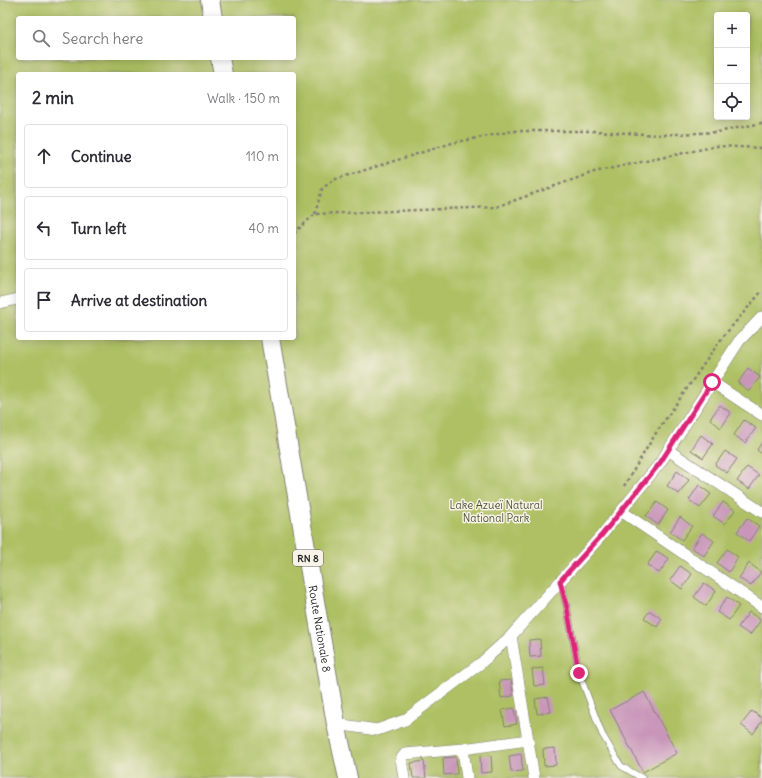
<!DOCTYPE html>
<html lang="en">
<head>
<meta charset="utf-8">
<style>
	:root { --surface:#fff; --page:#f2f2f3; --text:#2b2b33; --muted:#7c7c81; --line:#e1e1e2 }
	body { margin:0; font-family:Delius,sans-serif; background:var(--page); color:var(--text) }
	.controls { position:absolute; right:12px; top:12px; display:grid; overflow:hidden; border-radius:4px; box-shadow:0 2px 10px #0003 }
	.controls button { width:36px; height:36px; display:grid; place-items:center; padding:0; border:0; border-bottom:1px solid var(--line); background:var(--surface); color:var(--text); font:20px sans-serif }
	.stop { position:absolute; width:12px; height:12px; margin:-9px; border:3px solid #db2777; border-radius:50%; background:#fff }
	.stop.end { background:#db2777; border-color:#fff; box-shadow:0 1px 4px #0008 }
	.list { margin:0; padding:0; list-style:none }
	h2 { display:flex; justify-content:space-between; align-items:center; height:52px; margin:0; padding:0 16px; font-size:17px }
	h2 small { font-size:13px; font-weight:400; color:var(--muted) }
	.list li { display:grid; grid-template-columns:26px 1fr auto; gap:12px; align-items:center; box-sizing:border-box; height:64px; margin:0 8px 8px; padding:0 8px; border:1px solid var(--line); border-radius:4px }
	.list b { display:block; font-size:15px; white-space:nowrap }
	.list em { font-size:13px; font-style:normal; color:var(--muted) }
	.icon { flex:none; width:22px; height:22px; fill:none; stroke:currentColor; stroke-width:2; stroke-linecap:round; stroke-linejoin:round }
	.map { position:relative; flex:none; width:762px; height:778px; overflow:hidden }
	.search { position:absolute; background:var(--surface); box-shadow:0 2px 10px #0003; left:16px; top:16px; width:280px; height:44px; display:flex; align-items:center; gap:10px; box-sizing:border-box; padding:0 14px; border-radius:4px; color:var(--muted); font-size:15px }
	.panel { position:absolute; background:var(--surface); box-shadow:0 2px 10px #0003; left:16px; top:72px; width:280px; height:268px; border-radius:4px }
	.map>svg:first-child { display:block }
</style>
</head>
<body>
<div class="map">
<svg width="762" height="778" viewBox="0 0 762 778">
	<rect width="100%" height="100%" fill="#f7f3e8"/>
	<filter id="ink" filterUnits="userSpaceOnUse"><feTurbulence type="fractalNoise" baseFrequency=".025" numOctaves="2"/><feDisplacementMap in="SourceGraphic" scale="8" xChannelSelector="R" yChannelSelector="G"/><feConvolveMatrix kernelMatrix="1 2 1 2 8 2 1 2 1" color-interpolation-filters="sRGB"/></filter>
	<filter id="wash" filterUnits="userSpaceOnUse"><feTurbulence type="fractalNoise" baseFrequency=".012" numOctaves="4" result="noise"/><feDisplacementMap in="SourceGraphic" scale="16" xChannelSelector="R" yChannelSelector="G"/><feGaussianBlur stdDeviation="0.9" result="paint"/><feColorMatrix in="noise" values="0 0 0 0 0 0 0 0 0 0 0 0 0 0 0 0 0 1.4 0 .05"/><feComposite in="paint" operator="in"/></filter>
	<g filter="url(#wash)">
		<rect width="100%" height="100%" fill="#ede5c8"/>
		<path fill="#aec064" stroke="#656e40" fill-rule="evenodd" d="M0,0H762V778H0ZM717,15H747V117H717ZM18,18H294V58H18ZM18,74H294V338H18Z"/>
		<g id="blocks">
			<path fill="#c996ba" d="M748,368L760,377L749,391L738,383Z
				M720,405L731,413L721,428L710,419Z
				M744,420L756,428L745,443L734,435Z
				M701,435L713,444L703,458L691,450Z
				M762,442V454L757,450Z
				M725,451L737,459L727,473L715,465Z
				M747,467L759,475L749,489L737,481Z
				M677,471L689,480L679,494L667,486Z
				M699,485L711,494L700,508L689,500Z
				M657,502L668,510L658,525L646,516Z
				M723,502L735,510L725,524L713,516Z
				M680,517L692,526L682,540L670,532Z
				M747,518L759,526L749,541L737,532Z
				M702,533L714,541L704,556L692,548Z
				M727,549L738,557L729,572L717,563Z
				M657,551L669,559L659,573L647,565Z
				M749,563L761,572L751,586L739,578Z
				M680,566L692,574L682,589L670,580Z
				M704,583L716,591L706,606L694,597Z
				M727,597L739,606L729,620L717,612Z
				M650,611L662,619L657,627L644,618Z
				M749,612L761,620L750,635L738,627Z
				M540,639L541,656L530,657L529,640Z
				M543,668L545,685L534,686L532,669Z
				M511,680L513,696L501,698L499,681Z
				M644,692L677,753L643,772L610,710Z
				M548,697L551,712L537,714L535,699Z
				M514,708L517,724L505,726L502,710Z
				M752,711L762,718V721L753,734L741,725Z
				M555,748L556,765L544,766L543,749Z
				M521,754L523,771L511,772L509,756Z
				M491,755L492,772L481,773L480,756Z
				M456,757L457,774L444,775L443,758Z
				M424,761L426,778H413L411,763Z"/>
		</g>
	</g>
	<g filter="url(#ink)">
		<use href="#blocks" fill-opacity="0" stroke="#848072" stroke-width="1"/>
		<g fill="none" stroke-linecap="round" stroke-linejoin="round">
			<defs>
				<path id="lane" d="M561,582L567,608L579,673L602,734L621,766L642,778"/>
				<path id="street" d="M0,303L18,299
					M712,382L762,415
					M668,450L762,512
					M621,511L762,607
					M511,636L528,740
					M336,724L377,730L405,720L481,663L511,636L601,536L660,463L739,341L762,317
					M463,749L467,778
					M404,778L401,759L405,754L463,749L528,740L534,778"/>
				<g id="primary">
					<path d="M210,0L213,18"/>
					<path d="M220,58L223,74"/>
					<path id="s1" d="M270,338L336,724L348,778"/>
				</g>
			</defs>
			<use href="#lane" stroke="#848072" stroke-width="7"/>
			<use href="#street" stroke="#848072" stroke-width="12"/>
			<use href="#primary" stroke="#848072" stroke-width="20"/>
			<path stroke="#848072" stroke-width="2.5" stroke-dasharray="3 3" stroke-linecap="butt" d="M315,214L322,189L333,180L452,143L513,131H596L658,135L718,132L762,123
				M294,233L315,214L496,207L594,172L717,146L762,148
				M624,486L656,433L722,338L762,291"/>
			<use href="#lane" stroke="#fff" stroke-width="5.5"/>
			<use href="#street" stroke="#fff" stroke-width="11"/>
			<use href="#primary" stroke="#fff" stroke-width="18"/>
		</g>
	</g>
	<g fill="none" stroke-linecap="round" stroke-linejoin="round" filter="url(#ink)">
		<path stroke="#db2777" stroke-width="5" d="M579,673L567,608L560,581L601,536L660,463L712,382"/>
	</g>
	<g text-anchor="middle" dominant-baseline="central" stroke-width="3" stroke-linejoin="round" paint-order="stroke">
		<rect fill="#f7f3e8" stroke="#5e5c59" stroke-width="1" x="293" y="550" width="30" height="16" rx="3"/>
		<g font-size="10" font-weight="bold" fill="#1c1c1c">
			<text x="308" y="558">RN 8</text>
		</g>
		<g font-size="11" fill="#4f5535" stroke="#f7f3e8">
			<text x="496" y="505">Lake Azueï Natural<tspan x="496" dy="13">National Park</tspan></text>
		</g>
		<g font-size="11" fill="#1c1c1c" stroke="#f7f3e8">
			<text stroke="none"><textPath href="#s1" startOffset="295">Route Nationale 8</textPath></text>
		</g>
	</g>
</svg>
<div class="controls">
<button>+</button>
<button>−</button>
<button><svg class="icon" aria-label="locate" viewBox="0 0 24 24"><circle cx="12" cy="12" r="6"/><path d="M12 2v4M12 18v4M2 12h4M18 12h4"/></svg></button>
</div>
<div class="stop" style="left:712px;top:382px"></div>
<div class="stop end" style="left:579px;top:673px"></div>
<div class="search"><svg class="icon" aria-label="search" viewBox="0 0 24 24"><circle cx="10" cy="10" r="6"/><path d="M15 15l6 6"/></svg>Search here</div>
<section class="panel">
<h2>2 min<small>Walk · 150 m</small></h2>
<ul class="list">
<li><svg class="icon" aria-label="ahead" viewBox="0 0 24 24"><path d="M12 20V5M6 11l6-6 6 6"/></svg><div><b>Continue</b></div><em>110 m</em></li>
<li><svg class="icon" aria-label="left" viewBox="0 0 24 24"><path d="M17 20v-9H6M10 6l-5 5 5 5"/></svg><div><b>Turn left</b></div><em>40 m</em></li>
<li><svg class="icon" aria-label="arrive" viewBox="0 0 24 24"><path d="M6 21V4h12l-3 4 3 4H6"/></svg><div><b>Arrive at destination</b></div></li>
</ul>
</section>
</div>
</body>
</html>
